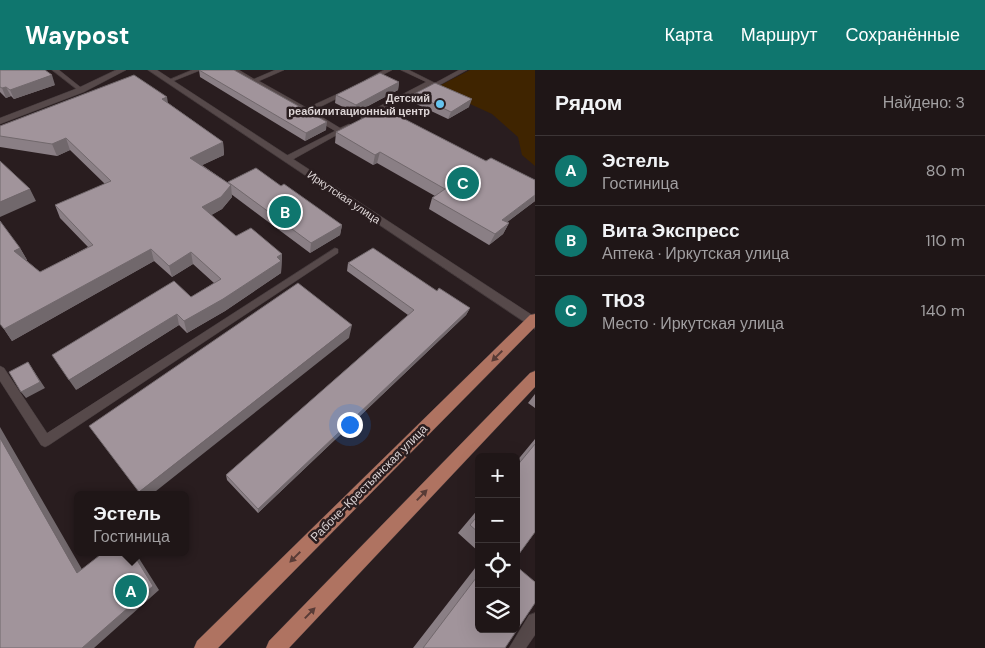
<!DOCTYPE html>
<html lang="ru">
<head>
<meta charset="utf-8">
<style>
	:root { --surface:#1f1617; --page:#271f20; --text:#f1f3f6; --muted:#a19fa1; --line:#3c3536; --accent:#0f766e }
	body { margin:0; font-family:"DM Sans",sans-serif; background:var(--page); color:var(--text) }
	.controls { position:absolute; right:15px; bottom:15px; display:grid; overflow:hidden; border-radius:8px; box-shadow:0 5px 20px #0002 }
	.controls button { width:45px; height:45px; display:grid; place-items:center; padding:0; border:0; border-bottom:1px solid var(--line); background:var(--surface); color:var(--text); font:25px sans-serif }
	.you { position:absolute; left:349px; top:354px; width:18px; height:18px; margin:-12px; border:4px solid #fff; border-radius:50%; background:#1a73e8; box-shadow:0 0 0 8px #1a73e833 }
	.badge { display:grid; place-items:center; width:32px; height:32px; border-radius:50%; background:var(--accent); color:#fff; font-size:16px; font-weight:700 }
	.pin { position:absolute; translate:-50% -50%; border:2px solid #fff; box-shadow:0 1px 5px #0006 }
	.popup { position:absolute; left:74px; top:421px; width:115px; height:65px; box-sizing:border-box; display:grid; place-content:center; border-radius:8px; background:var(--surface); filter:drop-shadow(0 1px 4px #0005); font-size:16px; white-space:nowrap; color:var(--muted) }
	.popup b { font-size:19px; color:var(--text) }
	.popup::after { content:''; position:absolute; left:50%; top:100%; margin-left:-10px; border:10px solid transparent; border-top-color:var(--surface) }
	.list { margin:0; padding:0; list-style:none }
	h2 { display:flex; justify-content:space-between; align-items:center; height:65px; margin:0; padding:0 20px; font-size:21px }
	h2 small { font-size:16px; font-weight:400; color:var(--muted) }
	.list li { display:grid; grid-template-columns:32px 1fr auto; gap:15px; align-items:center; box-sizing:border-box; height:70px; padding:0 20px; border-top:1px solid var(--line) }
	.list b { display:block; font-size:19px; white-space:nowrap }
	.list p { margin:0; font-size:16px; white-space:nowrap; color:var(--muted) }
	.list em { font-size:16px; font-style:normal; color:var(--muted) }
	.icon { flex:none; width:28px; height:28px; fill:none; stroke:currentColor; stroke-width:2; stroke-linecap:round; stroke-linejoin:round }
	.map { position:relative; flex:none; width:535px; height:578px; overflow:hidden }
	header { display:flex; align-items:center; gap:30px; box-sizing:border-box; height:70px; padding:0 25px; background:var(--accent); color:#fff }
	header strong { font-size:24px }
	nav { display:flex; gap:28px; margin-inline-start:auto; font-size:18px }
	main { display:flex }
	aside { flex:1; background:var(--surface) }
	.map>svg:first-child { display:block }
</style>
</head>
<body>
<header>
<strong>Waypost</strong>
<nav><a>Карта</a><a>Маршрут</a><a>Сохранённые</a></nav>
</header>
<main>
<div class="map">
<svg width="535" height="578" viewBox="0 0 535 578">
	<rect width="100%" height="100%" fill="#291d1f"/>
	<path fill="#3f2400" d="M470,0H535V96L522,85L518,67L492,44L435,18Z"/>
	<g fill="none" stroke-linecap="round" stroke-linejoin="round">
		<defs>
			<path id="service" d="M52,0H59L84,20L79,21Z
				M192,0H201L171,12L166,11Z
				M231,0H239L254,9L275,0H284L259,11L307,38L346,20H350V22L312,41L340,58L349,54L353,56L290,91H284V87L335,61Z
				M384,0H392L371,11L366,10Z
				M401,0H409L435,13L459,0H467L436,17H432L430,15L367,50H361V46L426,12Z
				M335,178L338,179V183L49,375L45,377L41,375L0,311V296L4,298L47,363Z
				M535,543V565L526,578H509L529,545Z"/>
			<path id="minor" d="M148,0H157L535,247V259Z"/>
			<path id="tertiary" d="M116,0H126L84,22L0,54V48L78,18Z"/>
			<path id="primary" d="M535,244V257L218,578H194L197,571L530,245Z
				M535,301V317L289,578H266L269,571L530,303Z"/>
		</defs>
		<use href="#service" stroke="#42383a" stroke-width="1"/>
		<use href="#minor" stroke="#42383a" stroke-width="1"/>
		<use href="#tertiary" stroke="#42383a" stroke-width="1"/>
		<use href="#primary" stroke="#42383a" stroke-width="1"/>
		<use href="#service" fill="#56494a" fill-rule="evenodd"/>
		<use href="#minor" fill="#56494a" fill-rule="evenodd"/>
		<use href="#tertiary" fill="#56494a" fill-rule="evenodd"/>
		<use href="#primary" fill="#af7361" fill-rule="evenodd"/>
	</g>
	<path fill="#8a7f85" d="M0,0L55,15L14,29L11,26L6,28L0,22Z
		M199,0L326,60L305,71L200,7Z
		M399,12L398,20L355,43L335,33L336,25Z
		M414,24L469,37L448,49L412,32Z
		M168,33L223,72L224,85L202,95L228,113V112L281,116L342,155L340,165L310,183L231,124L232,127L222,139L211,145L236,166L282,184L281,203L225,241L187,263L179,255L76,320L191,227L214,213L193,194L172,207L154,191L12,271L4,259L20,178L27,190H26L40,202L88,177L60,148L55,135L105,114L70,80L57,86L0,77V56Z
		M336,62L486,91L535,110V131L507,152L509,153L503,164L489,175L429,139L432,128L435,126L377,93L373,95L335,73Z
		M348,193L437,221L470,238L466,245L258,443L227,410L226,405L408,245L347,201Z
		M535,324V338L528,333Z
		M535,369V462L516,488V392Z
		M479,438V482L458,463Z
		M479,493V559L505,578H413Z"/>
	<path fill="#71686c" d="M52,5L55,15L14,29L10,20Z
		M399,12L398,20L355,43L356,35Z
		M6,17L11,26L6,28L2,18Z
		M167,27L169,39L162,29Z
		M472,29L469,37L448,49L451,42Z
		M327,52L326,60L305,71L306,63Z
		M66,68L70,80L57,86L52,74Z
		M223,72L224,85L192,100L190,88Z
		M380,82L377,93L373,95L375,85Z
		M231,115L232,127L222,139L203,150L202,137Z
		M30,119L36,131L0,147V132Z
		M535,125V131L497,160L502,150Z
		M509,153L503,164L489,175L495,164Z
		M342,155L340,165L310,183L311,173Z
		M20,178L27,190L21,193L14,181Z
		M151,179L154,191L12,271L4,259Z
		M191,182L193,194L172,207L169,196Z
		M282,184L281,203L225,241L187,263L184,251Z
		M470,238L466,245L258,443V439Z
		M177,244L179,255L76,320L69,310Z
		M352,255L349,268L151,425H141L139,422Z
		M28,292L45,318L26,328L21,322Z
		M0,357L87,508L77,503L0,368Z
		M132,482H135L159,520L94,578H82Z"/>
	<path fill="#a1949b" stroke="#71686c" d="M0,0H45L52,5L10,20L6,17L2,18L0,17Z
		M199,0H234L327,52L306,63Z
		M380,3L399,12L356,35L336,25Z
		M134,5L167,27L162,29L223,72L190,88L231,115L221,127L202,137L236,166L251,158L282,184L277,187L281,191L223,229L184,251L177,244L69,310L52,285L174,211L191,227L221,209L191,182L169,196L151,179L4,259L0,254V151L20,178L14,181L40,202L93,175L55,135L111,111L66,68L52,74L0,66V56Z
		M435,13L472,29L451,42L414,24Z
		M383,38L486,91L491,88L535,110V125L502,150L509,153L495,164L432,128L445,119L380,82L375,85L336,62Z
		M0,91L30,119L0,132Z
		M256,98L281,116L284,114L342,155L311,173L228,112Z
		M373,178L437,221L439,218L470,238L258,439L226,405L414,240L348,193Z
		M298,213L352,255L139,422L89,356Z
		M28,292L40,312L21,322L9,302Z
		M0,368L77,503L104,482H132L153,516L82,578H0Z
		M535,374V462L516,488V397Z
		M479,444V463L470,455Z
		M516,496L535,512V533L505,578H423L479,504V559H516Z"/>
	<defs><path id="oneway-solid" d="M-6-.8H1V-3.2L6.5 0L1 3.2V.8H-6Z" transform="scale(1.25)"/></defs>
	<g fill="#583b36">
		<use href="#oneway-solid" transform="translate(497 286) rotate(135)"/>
		<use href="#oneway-solid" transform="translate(422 425) rotate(-46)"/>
		<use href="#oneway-solid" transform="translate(295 487) rotate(135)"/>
		<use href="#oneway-solid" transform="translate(310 543) rotate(-46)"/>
	</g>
	<circle fill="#66c4ef" stroke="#291d1f" stroke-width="2" cx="440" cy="34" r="5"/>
	<g text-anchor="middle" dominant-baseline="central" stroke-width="5" stroke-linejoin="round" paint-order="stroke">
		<g font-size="11" font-weight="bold" fill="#dcd4d5" stroke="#291d1f" text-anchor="end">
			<text x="430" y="28">Детский<tspan x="430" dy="13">реабилитационный центр</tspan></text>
		</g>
		<g font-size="11" fill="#dcd4d5" stroke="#291d1f">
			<text transform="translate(344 127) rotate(34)">Иркутская улица</text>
		</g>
		<g font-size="12" fill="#dcd4d5" stroke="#291d1f">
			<text transform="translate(369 413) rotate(-45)">Рабоче-Крестьянская улица</text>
		</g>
	</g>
</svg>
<div class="controls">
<button>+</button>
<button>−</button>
<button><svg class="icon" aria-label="locate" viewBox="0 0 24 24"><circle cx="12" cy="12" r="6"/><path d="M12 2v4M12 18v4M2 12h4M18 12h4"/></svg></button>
<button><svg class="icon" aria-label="layers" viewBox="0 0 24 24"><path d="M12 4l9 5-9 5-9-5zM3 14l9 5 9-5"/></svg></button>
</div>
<div class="you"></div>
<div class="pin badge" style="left:131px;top:521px">A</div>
<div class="popup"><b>Эстель</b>Гостиница</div>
<div class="pin badge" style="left:285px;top:142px">B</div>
<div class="pin badge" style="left:463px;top:113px">C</div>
</div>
<aside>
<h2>Рядом<small>Найдено: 3</small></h2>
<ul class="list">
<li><span class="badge">A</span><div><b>Эстель</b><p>Гостиница</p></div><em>80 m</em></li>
<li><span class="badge">B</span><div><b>Вита Экспресс</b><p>Аптека · Иркутская улица</p></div><em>110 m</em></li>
<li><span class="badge">C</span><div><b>ТЮЗ</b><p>Место · Иркутская улица</p></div><em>140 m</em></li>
</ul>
</aside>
</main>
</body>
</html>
